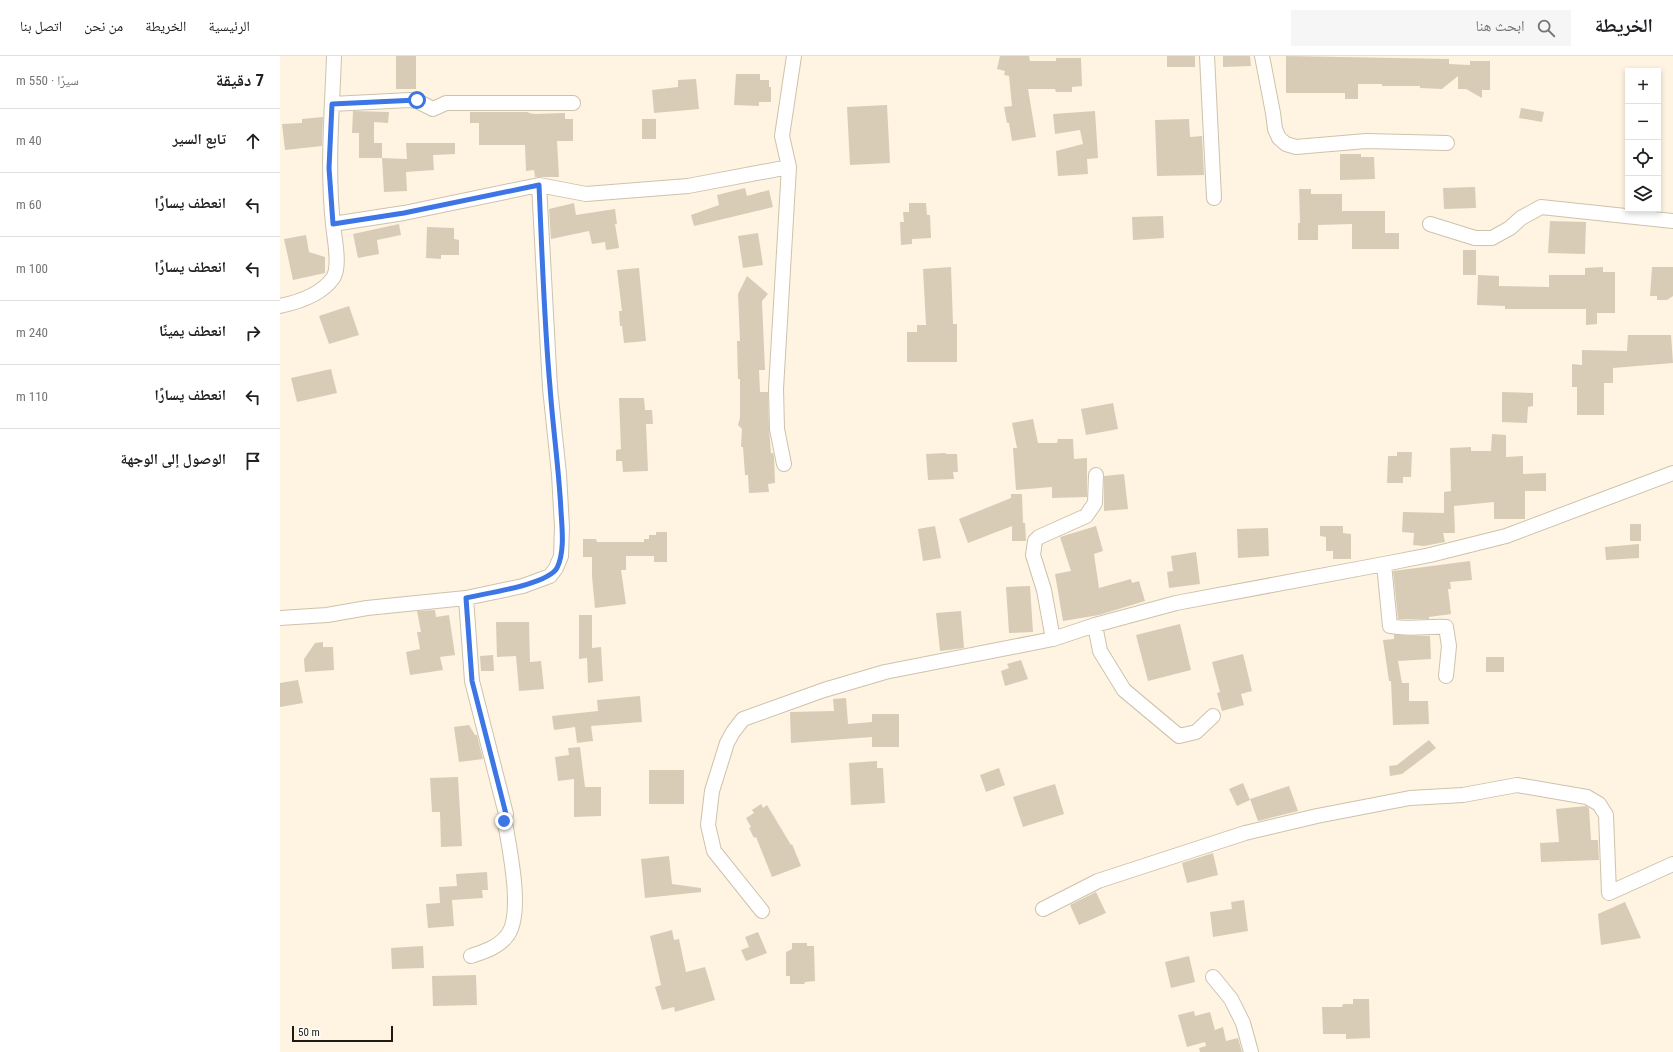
<!DOCTYPE html>
<html lang="ar">
<head>
<meta charset="utf-8">
<style>
	:root { --surface:#fff; --page:#f6f6f6; --text:#202124; --muted:#757577; --line:#e0e0e0 }
	body { margin:0; font-family:"Roboto Condensed","Noto Naskh Arabic",sans-serif; background:var(--page); color:var(--text); direction:rtl }
	.controls { position:absolute; right:12px; top:12px; display:grid; overflow:hidden; border-radius:0px; box-shadow:0 2px 6px #0003 }
	.controls button { width:36px; height:36px; display:grid; place-items:center; padding:0; border:0; border-bottom:1px solid var(--line); background:var(--surface); color:var(--text); font:20px sans-serif }
	.scale { position:absolute; left:12px; bottom:10px; width:101px; box-sizing:border-box; padding-left:4px; border:2px solid #1e1a12; border-top:0; font-size:11px; line-height:14px; white-space:nowrap; color:#1e1a12; -webkit-text-stroke:3px #fff; paint-order:stroke }
	.stop { position:absolute; width:12px; height:12px; margin:-9px; border:3px solid #3d75e5; border-radius:50%; background:#fff }
	.stop.end { background:#3d75e5; border-color:#fff; box-shadow:0 1px 4px #0008 }
	.list { margin:0; padding:0; list-style:none }
	h2 { display:flex; justify-content:space-between; align-items:center; height:52px; margin:0; padding:0 16px; font-size:17px }
	h2 small { font-size:13px; font-weight:400; color:var(--muted) }
	.list li { display:grid; grid-template-columns:26px 1fr auto; gap:12px; align-items:center; box-sizing:border-box; height:64px; padding:0 16px; border-top:1px solid var(--line) }
	.list b { display:block; font-size:15px; white-space:nowrap }
	.list em { font-size:13px; font-style:normal; color:var(--muted) }
	.icon { flex:none; width:22px; height:22px; fill:none; stroke:currentColor; stroke-width:2; stroke-linecap:round; stroke-linejoin:round }
	.map { position:relative; flex:none; width:1393px; height:996px; overflow:hidden; direction:ltr }
	header { display:flex; align-items:center; gap:24px; box-sizing:border-box; height:56px; padding:0 20px; background:var(--surface); border-bottom:1px solid var(--line) }
	header strong { font-size:19px }
	nav { display:flex; gap:22px; margin-inline-start:auto; font-size:14px }
	.search { width:280px; height:36px; background:var(--page); display:flex; align-items:center; gap:10px; box-sizing:border-box; padding:0 14px; border-radius:0px; color:var(--muted); font-size:15px }
	main { display:flex }
	aside { flex:1; background:var(--surface) }
	.map>svg:first-child { display:block }
</style>
</head>
<body>
<header>
<strong>الخريطة</strong>
<div class="search"><svg class="icon" aria-label="search" viewBox="0 0 24 24"><circle cx="10" cy="10" r="6"/><path d="M15 15l6 6"/></svg>ابحث هنا</div>
<nav><a>الرئيسية</a><a>الخريطة</a><a>من نحن</a><a>اتصل بنا</a></nav>
</header>
<main>
<div class="map">
<svg width="1393" height="996" viewBox="0 0 1393 996">
	<rect width="100%" height="100%" fill="#fef4e1"/>
	<path fill="#d8ccb6" d="M116,0H136V33H116Z
		M720,0H749L750,5H776V2H801L802,30L792,31V36H776L775,33H748L756,81L732,85L729,67H727L724,51L732,50L729,20L724,19L725,15L717,13Z
		M887,0H915V11H887Z
		M943,0H970L971,10L943,11Z
		M1006,0L1169,3V8L1190,9V5H1210V34H1202V42L1186,33H1178V20L1162,33L1140,32V30H1102V28H1078V43H1065V37H1006Z
		M456,18H480V24H489V31H491V46H479V50L454,49Z
		M416,23L419,53L374,57L372,34L398,31V24Z
		M607,49L610,107L570,109L567,51Z
		M1241,52L1264,56L1262,66L1239,62Z
		M73,55L109,56L108,67L94,66V87H102V102H79V77H72Z
		M815,55L818,102L807,103L808,118L778,120L776,95L803,88L800,74L775,78L773,58Z
		M190,56H248L249,57L255,58L285,57V63H293V85H277L279,121H255L254,114L246,115L245,89H199V67H190Z
		M43,61L42,90L5,94L2,68L22,67V63Z
		M362,63H376V83H362Z
		M909,63L910,81L922,80L924,119L877,120L875,64Z
		M126,87H175V98L153,99L154,114L126,116L127,135L104,136L102,102L127,103Z
		M1060,98H1081V101H1094L1095,123L1060,124Z
		M1195,131L1196,152L1164,153L1163,132Z
		M465,132L467,140L489,134L493,151L414,170L411,159L439,149L437,139Z
		M1019,133H1031V138H1062V155H1105V177H1119V193H1072V168L1038,169V184H1018V167H1020Z
		M294,147L296,159L335,153L337,168H335L339,192L326,194L325,186L312,188L309,175L271,183L269,153Z
		M629,147H646L647,159H650L651,182L632,183V188L621,189L620,166H624L623,156H629Z
		M883,160L884,182L853,184L852,161Z
		M1270,165L1306,166L1305,198L1268,197Z
		M119,168L121,179L97,184L99,198L78,202L73,178Z
		M147,171L174,172V183L179,184V199H161V203L146,202Z
		M478,177L483,209L463,212L458,180Z
		M26,179L29,196L45,201V217L13,224L4,183Z
		M1183,194H1196V219H1183Z
		M671,211L673,268H677V306H627V276H637V269H646L643,213Z
		M1323,211V216H1335V257H1317V268L1306,269V253H1225V250L1197,249L1198,219L1219,220V230L1269,231V219H1305V212Z
		M1372,211H1393V240L1387,244H1377V240H1370Z
		M359,212L366,285L344,287L342,270H340L339,255H342L337,214Z
		M467,220L488,238L482,245L485,314H479L480,336H488L489,373L491,397H493L494,401L495,427L488,428L489,436L469,437L468,419H465L463,391H461L462,373L458,369L460,362V323H458L457,285H460L458,238Z
		M69,250L79,279L49,288L39,260Z
		M1348,279H1391L1393,307L1333,312V327H1324V359H1297V331H1292V308L1302,309V294L1347,295Z
		M51,313L57,337L17,346L11,322Z
		M1222,336L1253,337V350L1248,351L1247,367L1222,366Z
		M339,342H364L365,354H372L373,368H366L368,415L343,416L342,405H336V394L341,393Z
		M833,347L838,373L806,379L801,353Z
		M753,363L758,387H777L778,383H793L794,403L807,402V441L772,442V431L736,434L733,392H737L732,367Z
		M1212,378L1226,379V401L1243,400V418L1266,417V435H1245V463H1214V446L1174,450L1175,477H1163L1165,486L1144,490L1133,489L1134,477L1122,476L1123,456L1164,457V436L1171,435L1170,392L1191,391V395H1211Z
		M1117,396H1132L1131,421H1123V427H1107L1108,400H1117Z
		M666,397V398H677L678,416H673L674,423L648,424L646,398Z
		M844,418L848,453L824,455V420Z
		M731,438H742L743,467H745L746,485H732V470L688,487L679,463L731,442Z
		M1350,468H1361V485H1350Z
		M655,470L661,502L643,505L638,473Z
		M816,470L823,495L814,498L819,532L851,523L852,527L859,525L865,545L819,559L783,565L775,518L791,515L780,481Z
		M1040,470H1063V477L1071,478V503H1053V495H1046V481L1040,480Z
		M988,472L989,500L958,502L957,473Z
		M376,476H387V506H374V500H346V514H341L346,548L315,552L312,520V501H303V483H316L317,486H364V483H369V479H376Z
		M1359,488V502L1326,504L1325,491Z
		M916,496L920,528L889,532L887,516L893,515L891,500Z
		M1190,505L1192,524L1170,526L1171,533H1168L1171,558L1149,561V563H1118L1113,515Z
		M750,530L753,576L729,577L726,531Z
		M155,554L156,561L169,559L175,599L160,601L163,614L130,619L126,596L140,593L137,576H141L137,555Z
		M681,555L684,592L660,595L656,557Z
		M299,559H312V592L321,591L323,625L308,627L307,602L299,603Z
		M216,566H249L250,606L261,605L264,633L239,635L236,600L217,601Z
		M900,568L911,614L868,625L856,579Z
		M1114,579L1150,580L1151,603L1118,605L1122,627H1129V645H1148L1149,668L1113,669L1111,625H1109L1103,584L1114,583Z
		M43,586V591H53L54,614L25,616L24,603L35,587Z
		M963,598L972,635L961,638L964,649L942,655L937,637L940,636L932,606Z
		M213,599L214,615H201L200,600Z
		M1206,601H1224V616H1206Z
		M741,604L748,623L725,630L721,615L729,612L727,608Z
		M18,624L23,647L0,651V627Z
		M360,640L362,666L311,670L313,685L297,687L295,671L274,674L272,660L318,655L317,644Z
		M566,642L568,668L592,666V658H619V691H592V681L511,687L510,656L554,655L553,643Z
		M189,669L195,679H197L203,703L179,706L174,671Z
		M1149,684L1156,692L1122,718L1110,720L1109,710L1117,709Z
		M300,691L305,731H321V760L294,761V723L278,725L275,701L289,699L288,692Z
		M597,705V712H603L605,747L571,749L569,707Z
		M719,712L725,729L706,736L700,719Z
		M369,714H404V748H369Z
		M178,721L182,790L161,791L160,756H152L150,722Z
		M963,727L970,744L957,750L949,733Z
		M775,728L784,758L743,771L733,741Z
		M1009,730L1018,755L978,765L970,743Z
		M481,748L483,752L487,749L511,789L512,788L521,810L492,821L476,781L474,782L469,772L471,771L466,762L474,757L472,754Z
		M1306,750L1309,752L1311,784H1318L1319,804L1261,806L1260,787L1279,786L1276,753Z
		M933,797L938,819L907,827L902,807Z
		M389,800L392,828L421,832V836L365,842L361,803Z
		M207,816L208,834H202L203,842L172,844L174,870L148,872L146,848L160,847L159,831L177,830L176,818Z
		M816,836L826,857L799,869L790,849Z
		M964,844L968,875L933,881L930,856L952,853L951,846Z
		M1345,846L1361,882L1321,889L1318,858Z
		M392,874L394,884L399,883L406,916L425,911L435,944L395,956L394,951L382,954L375,931L381,929L370,880Z
		M478,876L487,897L466,905L461,894L469,891L465,881Z
		M512,887H527V890H534L535,925L525,926L524,928H510V920H506V896L512,893Z
		M143,890L144,912L112,913L111,892Z
		M909,900L915,926L891,932L885,906Z
		M196,919L197,949L153,950L152,920Z
		M1073,943H1089L1090,982L1066,983V978H1043L1042,951H1062L1063,948H1073Z
		M914,955L915,960L930,956L935,974L943,971L946,985L958,982L962,996H920L919,992L926,990L925,986L907,991L898,959Z"/>
	<g fill="none" stroke-linecap="round" stroke-linejoin="round">
		<defs>
			<path id="street" d="M927,0L934,142
				M982,0L993,57L995,73L999,82L1006,88L1016,91L1086,85L1167,87
				M52,48L130,44L137,45L153,53L166,47H293
				M53,168L124,157L259,129L306,138L408,130L509,111L502,80L514,0
				M1150,168L1195,182H1212L1230,172L1241,162L1261,151L1393,165
				M0,250C19,246 41,239 53,222C61,210 54,182 53,168C47,112 52,56 54,0
				M504,408L497,373L496,333L509,111
				M1104,508L1110,570C1129,574 1147,570 1166,571L1169,590L1166,620
				M186,542L192,625L226,758L224,765L226,772C230,796 244,862 226,881C217,892 203,896 191,900
				M0,562L47,559L87,552L186,542L243,530L270,520L276,512L281,500L282,471L279,418L270,332L259,129
				M815,569L820,595L844,634L899,680L916,676L933,660
				M773,583L764,534L753,499L755,485L759,481L806,460L815,447L816,419
				M763,853L818,825L965,777L1037,760L1130,742L1183,739L1237,729L1307,741L1319,748L1326,759L1329,837L1393,808
				M482,855L434,795L428,769L432,735L447,687L453,676L463,663L544,634L605,616L773,583L815,569L896,547L1104,508L1150,499L1226,480L1393,417
				M933,921L951,943L963,967L971,996"/>
		</defs>
		<use href="#street" stroke="#cec2ac" stroke-width="16"/>
		<use href="#street" stroke="#fff" stroke-width="14"/>
	</g>
	<g fill="none" stroke-linecap="round" stroke-linejoin="round">
		<path stroke="#3d75e5" stroke-width="5" d="M137,44L52,48L49,112L53,168L124,157L259,129C262,196 264,264 270,331C273,373 279,414 281,455C282,472 285,496 277,512C267,529 206,537 186,542L192,625L226,758L224,765"/>
	</g>
</svg>
<div class="controls">
<button>+</button>
<button>−</button>
<button><svg class="icon" aria-label="locate" viewBox="0 0 24 24"><circle cx="12" cy="12" r="6"/><path d="M12 2v4M12 18v4M2 12h4M18 12h4"/></svg></button>
<button><svg class="icon" aria-label="layers" viewBox="0 0 24 24"><path d="M12 4l9 5-9 5-9-5zM3 14l9 5 9-5"/></svg></button>
</div>
<div class="scale">50 m</div>
<div class="stop" style="left:137px;top:44px"></div>
<div class="stop end" style="left:224px;top:765px"></div>
</div>
<aside>
<h2>7 دقيقة<small>سيرًا · 550 m</small></h2>
<ul class="list">
<li><svg class="icon" aria-label="ahead" viewBox="0 0 24 24"><path d="M12 20V5M6 11l6-6 6 6"/></svg><div><b>تابع السير</b></div><em>40 m</em></li>
<li><svg class="icon" aria-label="left" viewBox="0 0 24 24"><path d="M17 20v-9H6M10 6l-5 5 5 5"/></svg><div><b>انعطف يسارًا</b></div><em>60 m</em></li>
<li><svg class="icon" aria-label="left" viewBox="0 0 24 24"><path d="M17 20v-9H6M10 6l-5 5 5 5"/></svg><div><b>انعطف يسارًا</b></div><em>100 m</em></li>
<li><svg class="icon" aria-label="right" viewBox="0 0 24 24"><path d="M7 20v-9h11M14 6l5 5-5 5"/></svg><div><b>انعطف يمينًا</b></div><em>240 m</em></li>
<li><svg class="icon" aria-label="left" viewBox="0 0 24 24"><path d="M17 20v-9H6M10 6l-5 5 5 5"/></svg><div><b>انعطف يسارًا</b></div><em>110 m</em></li>
<li><svg class="icon" aria-label="arrive" viewBox="0 0 24 24"><path d="M6 21V4h12l-3 4 3 4H6"/></svg><div><b>الوصول إلى الوجهة</b></div></li>
</ul>
</aside>
</main>
</body>
</html>
